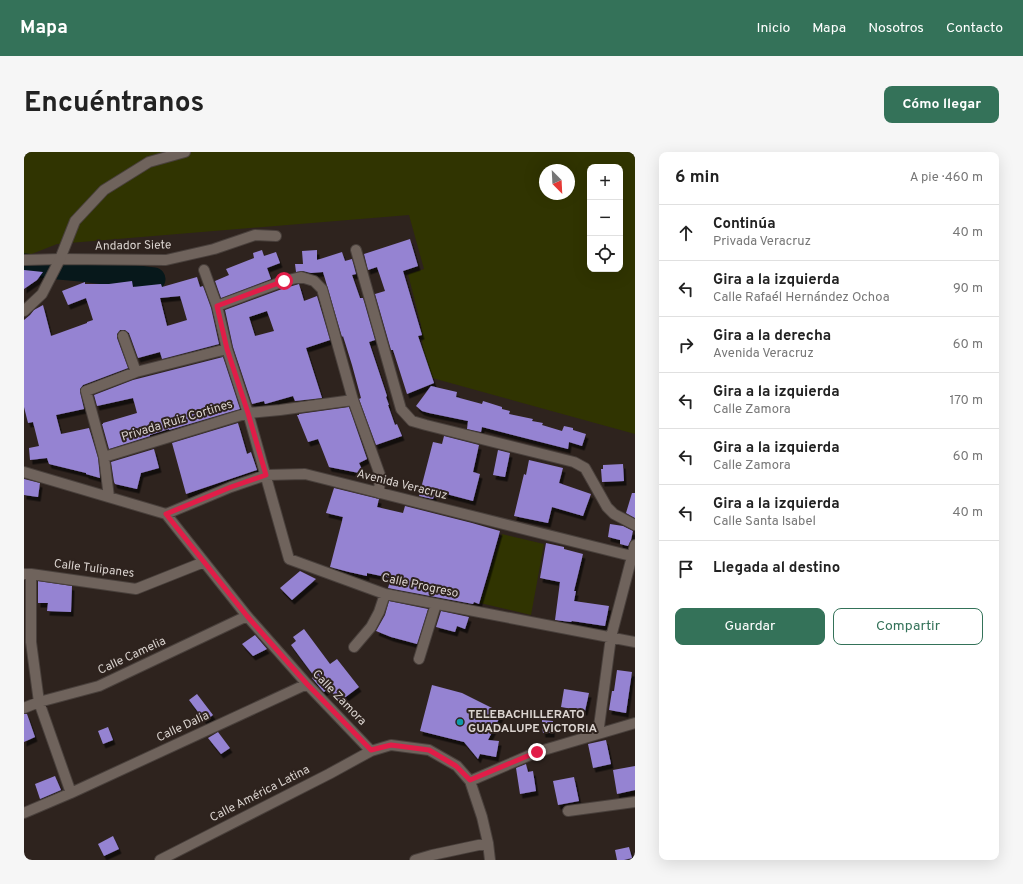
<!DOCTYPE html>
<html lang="es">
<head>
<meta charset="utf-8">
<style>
	:root { --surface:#fff; --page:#f6f6f6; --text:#222; --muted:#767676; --line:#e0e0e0; --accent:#347259 }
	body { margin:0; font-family:Overpass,sans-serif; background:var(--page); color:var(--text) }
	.controls { position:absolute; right:12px; top:12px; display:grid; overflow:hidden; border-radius:8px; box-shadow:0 4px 16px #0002 }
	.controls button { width:36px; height:36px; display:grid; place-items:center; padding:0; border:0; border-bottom:1px solid var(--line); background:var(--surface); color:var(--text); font:20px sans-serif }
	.compass { position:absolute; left:515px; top:12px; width:36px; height:36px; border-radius:50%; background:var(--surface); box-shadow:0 4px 16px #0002; rotate:156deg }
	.stop { position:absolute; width:12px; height:12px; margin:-9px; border:3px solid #e11d48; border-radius:50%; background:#fff }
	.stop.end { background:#e11d48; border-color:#fff; box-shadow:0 1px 4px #0008 }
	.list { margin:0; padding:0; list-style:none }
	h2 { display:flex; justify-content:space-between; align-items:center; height:52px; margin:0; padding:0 16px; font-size:17px }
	h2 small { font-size:13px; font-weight:400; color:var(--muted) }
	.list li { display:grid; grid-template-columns:26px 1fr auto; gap:12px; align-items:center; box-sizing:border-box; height:56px; padding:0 16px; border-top:1px solid var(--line) }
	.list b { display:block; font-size:15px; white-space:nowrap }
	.list p { margin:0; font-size:13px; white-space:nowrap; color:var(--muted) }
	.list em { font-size:13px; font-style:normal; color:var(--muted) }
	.actions { display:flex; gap:8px; padding:12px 16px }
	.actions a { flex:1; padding:9px 0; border:1px solid var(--accent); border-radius:8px; text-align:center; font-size:14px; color:var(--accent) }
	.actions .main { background:var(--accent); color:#fff }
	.icon { flex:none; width:22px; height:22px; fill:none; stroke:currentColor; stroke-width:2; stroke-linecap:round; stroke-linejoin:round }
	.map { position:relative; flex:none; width:611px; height:708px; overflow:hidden; border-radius:8px }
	header { display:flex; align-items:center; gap:24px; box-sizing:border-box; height:56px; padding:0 20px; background:var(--accent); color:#fff }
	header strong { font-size:19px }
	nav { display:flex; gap:22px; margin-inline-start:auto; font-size:14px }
	.intro { display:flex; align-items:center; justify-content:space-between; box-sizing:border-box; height:96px; padding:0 24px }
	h1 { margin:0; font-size:28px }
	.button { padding:10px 18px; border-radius:8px; background:var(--accent); color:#fff; font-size:14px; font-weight:700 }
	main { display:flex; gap:24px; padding:0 24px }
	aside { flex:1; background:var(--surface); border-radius:8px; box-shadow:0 4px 16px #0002 }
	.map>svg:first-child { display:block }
</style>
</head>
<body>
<header>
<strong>Mapa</strong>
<nav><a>Inicio</a><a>Mapa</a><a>Nosotros</a><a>Contacto</a></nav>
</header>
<div class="intro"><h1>Encuéntranos</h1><a class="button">Cómo llegar</a></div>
<main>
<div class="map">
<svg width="611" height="708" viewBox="0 0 611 708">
	<defs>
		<filter id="shadow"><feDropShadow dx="2.5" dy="4.5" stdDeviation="0" flood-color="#0009"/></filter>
	</defs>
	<rect width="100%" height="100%" fill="#2e231e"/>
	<path fill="#303401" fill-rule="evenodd" d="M0,0H611V282L401,224L397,173L384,122L400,117L385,63L33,92L0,105ZM566,15H596V117H566ZM521,18H545V42H521Z
		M478,382L520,392L507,463L456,451Z"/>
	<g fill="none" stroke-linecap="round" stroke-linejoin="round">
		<path stroke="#07181b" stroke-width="23" d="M0,113L57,118L130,127"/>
	</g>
	<path fill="#9583d2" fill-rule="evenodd" filter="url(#shadow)" d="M386,87L394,114L379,119L398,183L394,184L410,231L383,242L369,198H367L351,142L361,139L353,115L344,118L340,102Z
		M238,98L240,104L252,100L256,111L243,116L247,127L197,146L191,129L205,123L202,117L230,106L229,101Z
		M293,98V108L318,100L321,109L328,107L332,122L328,123L336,146H339L351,188L345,190L363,244L362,245L365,253H364L371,273L373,272L378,284L352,293L335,247L337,246L328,213L319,184L318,185L299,120L287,121L279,119L272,120L271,112H279L278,99Z
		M0,118L19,120L13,128L0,137Z
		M173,125L176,135L179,134L187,156L195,192L138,207L136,200L114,206L105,181L101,178H96L93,182V186L104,216L59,233L56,237V240L60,257L32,263L37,282L65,276L74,306L76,326L62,322V321L25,312L23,306L6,308L5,296L15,294L9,270L4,271L0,255V168L6,163L10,158L19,153L27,184L63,171V170L69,168L62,146L44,153L38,139L61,130V132H85L108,129L109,135L137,132L138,135ZM156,144L163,168L143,174L136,146Z
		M275,132L280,149L293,144L306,188L282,196L298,246L271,249L269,244L241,252L240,249L228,252L209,195L201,158L258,137ZM243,159L250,179L231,184L225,165Z
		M199,205L216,257L145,278V277L126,283V284L85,297L78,272H79V271L113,261L109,246L73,254L70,243L109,228Z
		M407,234L433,240L432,245L458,252L459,249L478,255V257L486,259L485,262L509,267L508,269L519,271L518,273L538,279L540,274L549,276V278L562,282L558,294L545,290L544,297L458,275L457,280L443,277L444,269L405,261L398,259L392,254Z
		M325,255L343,307L335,311L340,322L305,315L294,287L284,290L273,263H275V262Z
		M214,271L223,302L227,300L233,318L162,342L148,291Z
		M420,284L455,293L449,320L456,322L449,349L411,339L409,347L395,344L409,290L418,292Z
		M130,297L135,316L117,321L113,337L91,332L90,330L87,310Z
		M474,298L486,301L481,325L469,323Z
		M505,308L539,316L535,331L567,342L559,364L528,355L524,371L490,364L500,322L502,323Z
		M599,312L600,329L578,330L577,317H579V313Z
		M0,327L16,331L14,345L0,343Z
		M310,336L355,347L353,355L379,361L381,354L448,371L476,379L465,418L455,452L450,450L449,452L364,436L367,426L343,421V424L325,420L306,415L319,365L302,361Z
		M608,341H611V366L602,361Z
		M586,372L599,374L609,379L607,388L604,394L596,392V388L584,385Z
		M522,391L540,395V397L559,402L550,439H552L550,449L585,454L581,474L548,469L547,470L531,468L536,430L516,426Z
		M276,419L292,427L268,448L256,436Z
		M14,429L48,434L47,460L23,459L24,451H14Z
		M365,449L404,457L393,492L367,485L352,479L361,463Z
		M417,459L445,465L441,477L433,474L431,480L412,475Z
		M280,477L306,512L313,507L335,535L315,550L305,536L300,540L299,539L288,526L290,524L267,493L272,489L269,485Z
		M231,483L243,497L229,504L218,492Z
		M593,518L608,520L602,561L585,558L588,539H590Z
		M408,533L438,541L478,561L464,588L475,589L472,605L456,602L454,607L440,590L396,579Z
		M540,537L565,541L561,559L537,555Z
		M173,542L189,563L181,569L165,548Z
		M0,562H3L11,585L0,590Z
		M518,568L529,569L528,581H519L518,574Z
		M84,575L89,588L79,592L74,579Z
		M194,580L206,596L197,602L184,586Z
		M582,588L587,612L569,616L564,592Z
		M502,612L504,620L509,619L512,639L496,642L492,616Z
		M611,614V638L593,642L589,618Z
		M31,624L37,638L16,647L11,632Z
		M550,625L555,649L534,653L529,629Z
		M89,684L95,697L80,704L74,692Z
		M605,695L608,706L600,708H593L591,698Z"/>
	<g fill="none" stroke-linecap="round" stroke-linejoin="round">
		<defs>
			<path id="street" d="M332,98L377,257L388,269L402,273L550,310L561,316L583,355L590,362L611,373
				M0,108L36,107L142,108L190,97L231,83L252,84
				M180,118L193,154L203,197L224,261L265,407L361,442L611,490
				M193,154L260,129L277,125L290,129L298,137L329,248L356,323L355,341
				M99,184L112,220
				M80,305L224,261L256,258L329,248
				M0,320L142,362
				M85,345L80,305L62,239L112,220L203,197
				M142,362L207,335L242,323L281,322L611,405
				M142,362L223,464L283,532L347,599
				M0,422H7L112,437L180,410
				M7,422V490L15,550L47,641
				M330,495L347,475L355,460L361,442
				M395,507L412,452
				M0,556L15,550L75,534L223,464
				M574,582L587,485L611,393
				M446,629L513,600L611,571
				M544,659L611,650
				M0,661L47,641L283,532
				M136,708L305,622L347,599L367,593L405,598L433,614L446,629L458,665L464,691L466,708
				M391,708L408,703L464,691"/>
			<path id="secondary" d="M0,159L18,142L36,107L51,69L80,38L125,10L161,0"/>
		</defs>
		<use href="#street" stroke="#49403c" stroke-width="12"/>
		<use href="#secondary" stroke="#49403c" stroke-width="12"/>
		<use href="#street" stroke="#6f635c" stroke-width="10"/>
		<use href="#secondary" stroke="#6f635c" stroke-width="10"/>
	</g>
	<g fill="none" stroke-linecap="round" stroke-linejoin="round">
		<path stroke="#e11d48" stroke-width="5" d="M260,129L193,154L203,197L224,261L242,323L207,335L142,362L223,464L283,532L347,598L367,593L405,598L432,614L446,628L513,600"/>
	</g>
	<circle fill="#0f9aa8" stroke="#2e231e" stroke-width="1.5" cx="436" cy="570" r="4"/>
	<g text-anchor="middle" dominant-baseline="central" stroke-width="4" stroke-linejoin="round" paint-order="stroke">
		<g font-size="12" fill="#dad3cf" stroke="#2e231e">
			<text transform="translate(109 94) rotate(-1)">Andador Siete</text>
			<text transform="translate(153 269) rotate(-17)">Privada Ruiz Cortines</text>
			<text transform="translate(378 333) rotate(14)">Avenida Veracruz</text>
			<text transform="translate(70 417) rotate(7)">Calle Tulipanes</text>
			<text transform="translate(396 434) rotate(12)">Calle Progreso</text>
			<text transform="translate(108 504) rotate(-25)">Calle Camelia</text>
			<text transform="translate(315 546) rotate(46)">Calle Zamora</text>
			<text transform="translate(159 575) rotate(-25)">Calle Dalia</text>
			<text transform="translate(236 642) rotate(-27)">Calle América Latina</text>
		</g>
		<g font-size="12" font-weight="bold" fill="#dad3cf" stroke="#2e231e" text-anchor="start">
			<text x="444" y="563">TELEBACHILLERATO<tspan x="444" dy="14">GUADALUPE VICTORIA</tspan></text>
		</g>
	</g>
</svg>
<div class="controls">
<button>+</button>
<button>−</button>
<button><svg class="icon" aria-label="locate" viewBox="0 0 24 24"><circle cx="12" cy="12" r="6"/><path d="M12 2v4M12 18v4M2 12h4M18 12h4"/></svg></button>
</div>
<svg class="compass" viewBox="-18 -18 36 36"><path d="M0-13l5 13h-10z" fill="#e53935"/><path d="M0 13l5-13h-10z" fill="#767676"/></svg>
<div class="stop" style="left:260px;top:129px"></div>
<div class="stop end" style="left:513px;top:600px"></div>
</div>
<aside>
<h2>6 min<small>A pie · 460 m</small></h2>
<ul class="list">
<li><svg class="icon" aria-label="ahead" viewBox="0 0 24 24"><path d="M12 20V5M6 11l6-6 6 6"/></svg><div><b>Continúa</b><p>Privada Veracruz</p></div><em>40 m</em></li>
<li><svg class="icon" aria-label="left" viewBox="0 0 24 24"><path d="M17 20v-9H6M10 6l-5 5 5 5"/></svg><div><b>Gira a la izquierda</b><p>Calle Rafaél Hernández Ochoa</p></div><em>90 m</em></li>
<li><svg class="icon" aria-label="right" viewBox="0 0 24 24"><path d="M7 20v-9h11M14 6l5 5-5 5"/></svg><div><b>Gira a la derecha</b><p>Avenida Veracruz</p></div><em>60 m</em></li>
<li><svg class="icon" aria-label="left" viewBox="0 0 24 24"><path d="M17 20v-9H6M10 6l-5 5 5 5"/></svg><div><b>Gira a la izquierda</b><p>Calle Zamora</p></div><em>170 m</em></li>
<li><svg class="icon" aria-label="left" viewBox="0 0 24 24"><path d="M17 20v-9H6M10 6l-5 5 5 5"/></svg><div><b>Gira a la izquierda</b><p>Calle Zamora</p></div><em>60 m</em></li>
<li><svg class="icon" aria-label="left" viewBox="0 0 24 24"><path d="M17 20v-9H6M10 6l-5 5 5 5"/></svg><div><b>Gira a la izquierda</b><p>Calle Santa Isabel</p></div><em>40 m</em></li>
<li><svg class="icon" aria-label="arrive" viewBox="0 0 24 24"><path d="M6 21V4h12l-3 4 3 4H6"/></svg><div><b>Llegada al destino</b></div></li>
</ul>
<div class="actions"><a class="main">Guardar</a><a>Compartir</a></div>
</aside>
</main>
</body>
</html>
